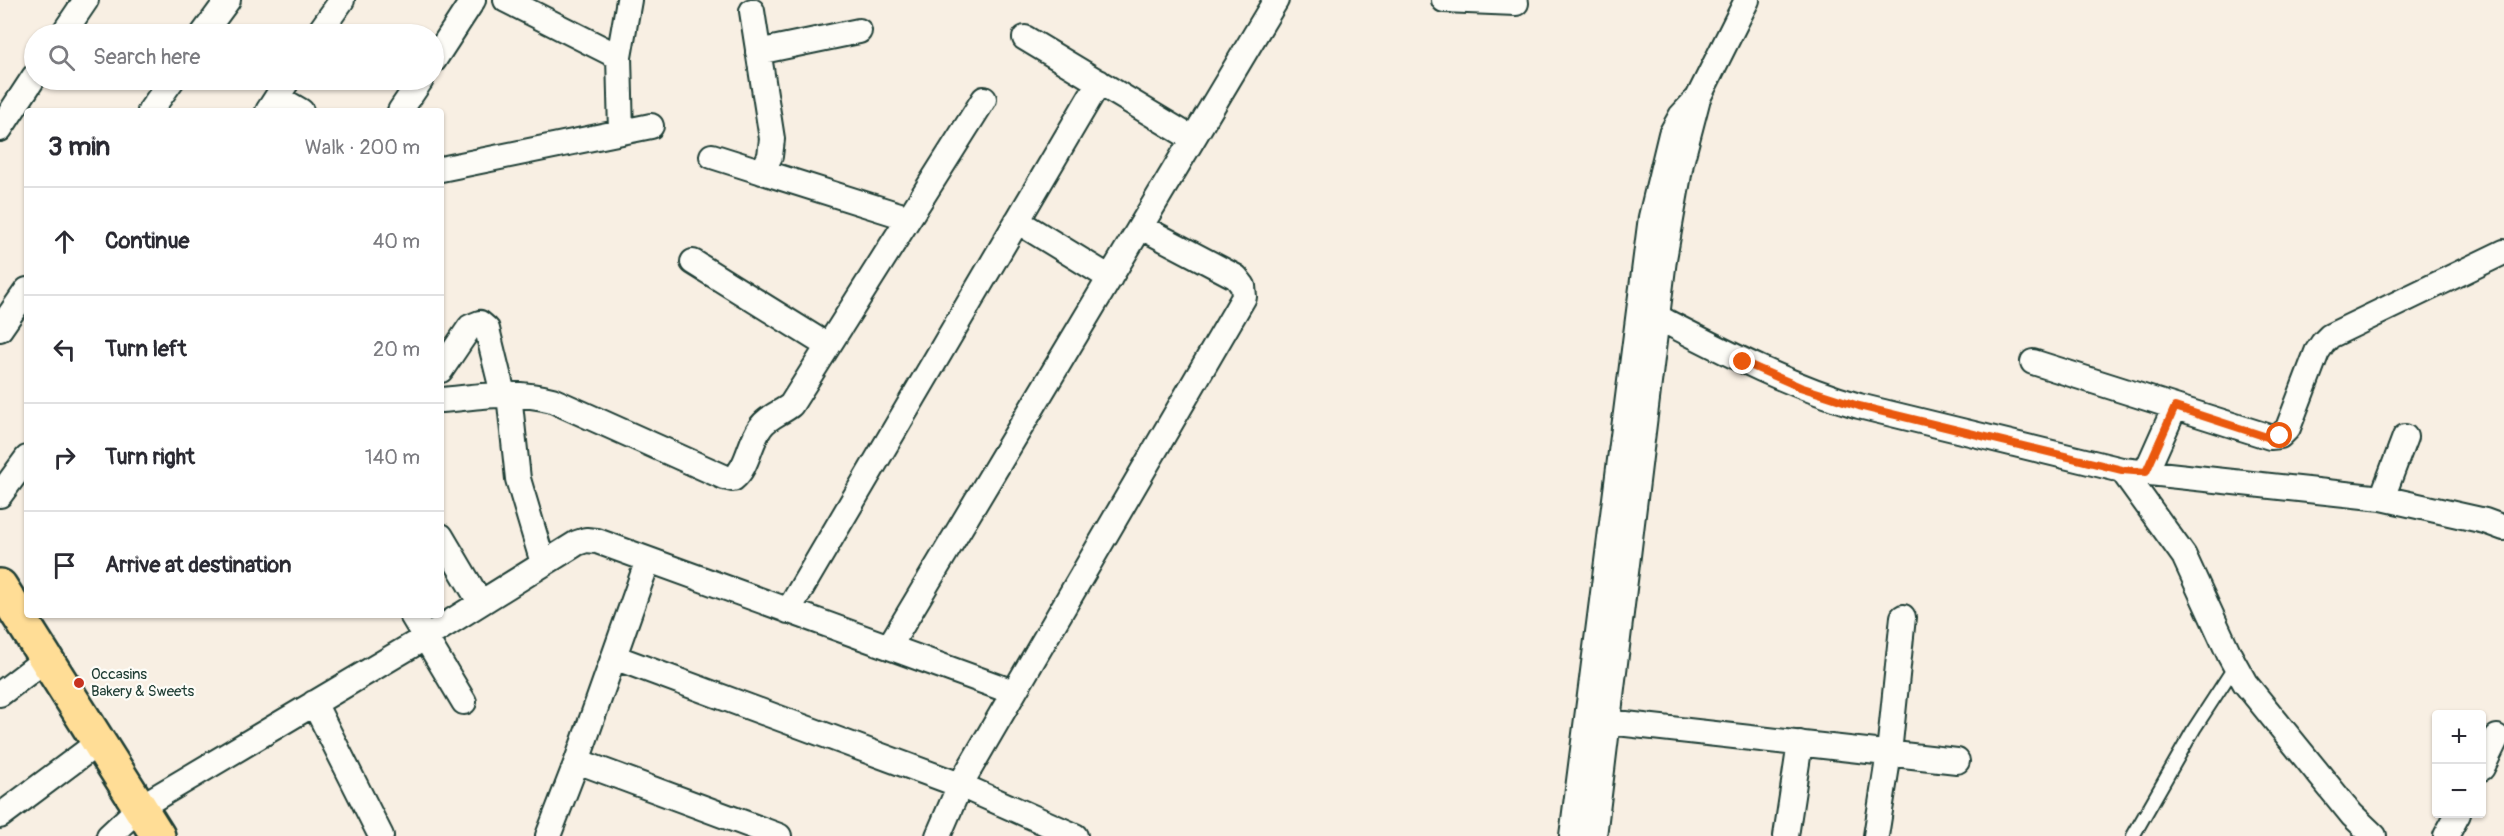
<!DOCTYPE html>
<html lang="en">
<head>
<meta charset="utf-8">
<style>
	:root { --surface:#fff; --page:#f2f2f3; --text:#2b2b33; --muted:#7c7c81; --line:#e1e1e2 }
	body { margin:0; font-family:Pangolin,sans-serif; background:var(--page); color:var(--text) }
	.controls { position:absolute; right:18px; bottom:18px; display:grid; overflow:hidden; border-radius:6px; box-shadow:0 2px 4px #0004 }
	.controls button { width:54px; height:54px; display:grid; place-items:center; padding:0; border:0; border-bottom:2px solid var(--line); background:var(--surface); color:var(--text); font:30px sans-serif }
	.stop { position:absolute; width:18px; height:18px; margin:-14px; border:4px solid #ea580c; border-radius:50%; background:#fff }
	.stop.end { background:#ea580c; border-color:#fff; box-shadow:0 2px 6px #0008 }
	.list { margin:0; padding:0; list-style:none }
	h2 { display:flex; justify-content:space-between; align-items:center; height:78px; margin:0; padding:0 24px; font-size:26px }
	h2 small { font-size:20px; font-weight:400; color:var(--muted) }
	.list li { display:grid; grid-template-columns:39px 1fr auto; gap:18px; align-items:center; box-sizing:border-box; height:108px; padding:0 24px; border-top:2px solid var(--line) }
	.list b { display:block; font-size:22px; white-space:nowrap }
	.list em { font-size:20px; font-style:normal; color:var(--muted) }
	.icon { flex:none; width:33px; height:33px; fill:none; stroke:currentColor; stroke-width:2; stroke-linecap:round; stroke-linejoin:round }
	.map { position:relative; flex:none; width:2504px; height:836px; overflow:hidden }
	.search { position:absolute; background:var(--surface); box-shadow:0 2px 4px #0004; left:24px; top:24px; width:420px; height:66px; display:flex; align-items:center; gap:15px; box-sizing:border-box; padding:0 21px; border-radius:33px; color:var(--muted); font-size:22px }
	.panel { position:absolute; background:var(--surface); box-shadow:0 2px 4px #0004; left:24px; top:108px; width:420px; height:510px; border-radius:6px }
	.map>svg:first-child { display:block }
</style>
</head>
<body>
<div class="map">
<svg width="2504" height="836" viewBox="0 0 2504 836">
	<rect width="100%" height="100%" fill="#f8efe3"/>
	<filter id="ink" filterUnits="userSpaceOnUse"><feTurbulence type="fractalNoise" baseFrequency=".0167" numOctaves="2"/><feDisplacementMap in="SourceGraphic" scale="12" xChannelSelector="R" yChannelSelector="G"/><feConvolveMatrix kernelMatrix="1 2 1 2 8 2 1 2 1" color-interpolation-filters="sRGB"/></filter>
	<g filter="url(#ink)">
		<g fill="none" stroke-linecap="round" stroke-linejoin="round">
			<defs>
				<path id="service" d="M2133,836L2194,729L2235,666"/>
				<path id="minor" d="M506,0L619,57
					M1444,0L1516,3
					M752,11L772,139L770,156L762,172
					M63,34L86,0
					M203,34L228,0
					M318,34L342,0
					M1025,38L1193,139
					M758,52L859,31
					M434,60L473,0
					M277,97L301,111
					M150,111L172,80
					M268,111L288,80
					M400,111L421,80
					M0,129L34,77
					M621,132L619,57L629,0
					M712,156L909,218
					M441,169L651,126
					M1017,221L1110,278
					M693,262L828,346
					M1657,317C1723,351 1787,385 1859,406L2122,470L2382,498L2485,521L2504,528
					M0,329L27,290
					M2033,362L2270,437L2280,436L2288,428L2317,352L2323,343L2330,336L2504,252
					M441,370L470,327L480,323L487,329L503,394
					M509,394L518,479L543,563
					M441,400C478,397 515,390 552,400L724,477L733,479C748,467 749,444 760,428C767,417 781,413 791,405L984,99
					M2122,470L2184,556L2230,656L2245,683L2352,815L2374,836
					M2146,472L2175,407
					M0,495L27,458
					M2382,498L2405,437
					M441,536L480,602
					M788,611L1099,82
					M412,615L464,702
					M889,647L1276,0
					M614,657L960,785L1075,836
					M0,694L46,659
					M314,703L381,836
					M1608,722L1957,761
					M577,761L779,836
					M2482,768L2497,737
					M0,816L99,742
					M109,836L140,807L426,637L577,543L586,540L597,541L1013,692
					M548,836L577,761L648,560
					M938,836L960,785L1244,297L1243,286L1236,277L1141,227
					M1572,836L1651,217L1671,134L1681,116L1694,102
					M1594,836L1664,259L1681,163L1698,98L1747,0
					M1786,836L1800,743
					M1876,836L1889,753L1903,617
					M2446,836L2458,814"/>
				<path id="trunk" d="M0,586L158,836"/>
			</defs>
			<use href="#service" stroke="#1f3d34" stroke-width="16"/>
			<use href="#minor" stroke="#1f3d34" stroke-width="28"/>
			<use href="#trunk" stroke="#1f3d34" stroke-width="38"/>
			<use href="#service" stroke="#fdfcf7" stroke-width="12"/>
			<use href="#minor" stroke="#fdfcf7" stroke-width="24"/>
			<use href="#trunk" stroke="#ffdd96" stroke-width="33"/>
		</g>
	</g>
	<g fill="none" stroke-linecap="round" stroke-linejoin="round" filter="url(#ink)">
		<path stroke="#ea580c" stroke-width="8" d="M1743,362L1800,387L1859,406L2122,470L2146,472L2175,407L2270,438L2280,436"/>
	</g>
	<circle fill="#c8321e" stroke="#fdfcf7" stroke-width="2" cx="79" cy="683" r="6"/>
	<g text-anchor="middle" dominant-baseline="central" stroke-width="4.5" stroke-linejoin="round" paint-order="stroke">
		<g font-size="15" fill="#1f3d34" stroke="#fdfcf7" text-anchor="start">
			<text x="91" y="674">Occasins<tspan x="91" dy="17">Bakery &amp; Sweets</tspan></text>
		</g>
	</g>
</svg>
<div class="controls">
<button>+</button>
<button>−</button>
</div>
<div class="stop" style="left:2280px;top:436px"></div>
<div class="stop end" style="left:1743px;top:362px"></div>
<div class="search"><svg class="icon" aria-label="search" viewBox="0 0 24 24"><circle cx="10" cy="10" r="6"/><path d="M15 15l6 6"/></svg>Search here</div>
<section class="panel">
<h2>3 min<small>Walk · 200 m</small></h2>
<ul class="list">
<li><svg class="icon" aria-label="ahead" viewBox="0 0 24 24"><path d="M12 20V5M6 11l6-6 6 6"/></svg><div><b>Continue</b></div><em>40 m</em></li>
<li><svg class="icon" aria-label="left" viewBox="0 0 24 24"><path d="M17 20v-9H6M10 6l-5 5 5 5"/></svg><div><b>Turn left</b></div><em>20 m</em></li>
<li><svg class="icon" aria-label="right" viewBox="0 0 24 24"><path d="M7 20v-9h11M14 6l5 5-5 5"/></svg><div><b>Turn right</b></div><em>140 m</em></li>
<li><svg class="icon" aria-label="arrive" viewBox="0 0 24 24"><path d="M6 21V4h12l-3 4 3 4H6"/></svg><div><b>Arrive at destination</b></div></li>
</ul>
</section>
</div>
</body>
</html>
